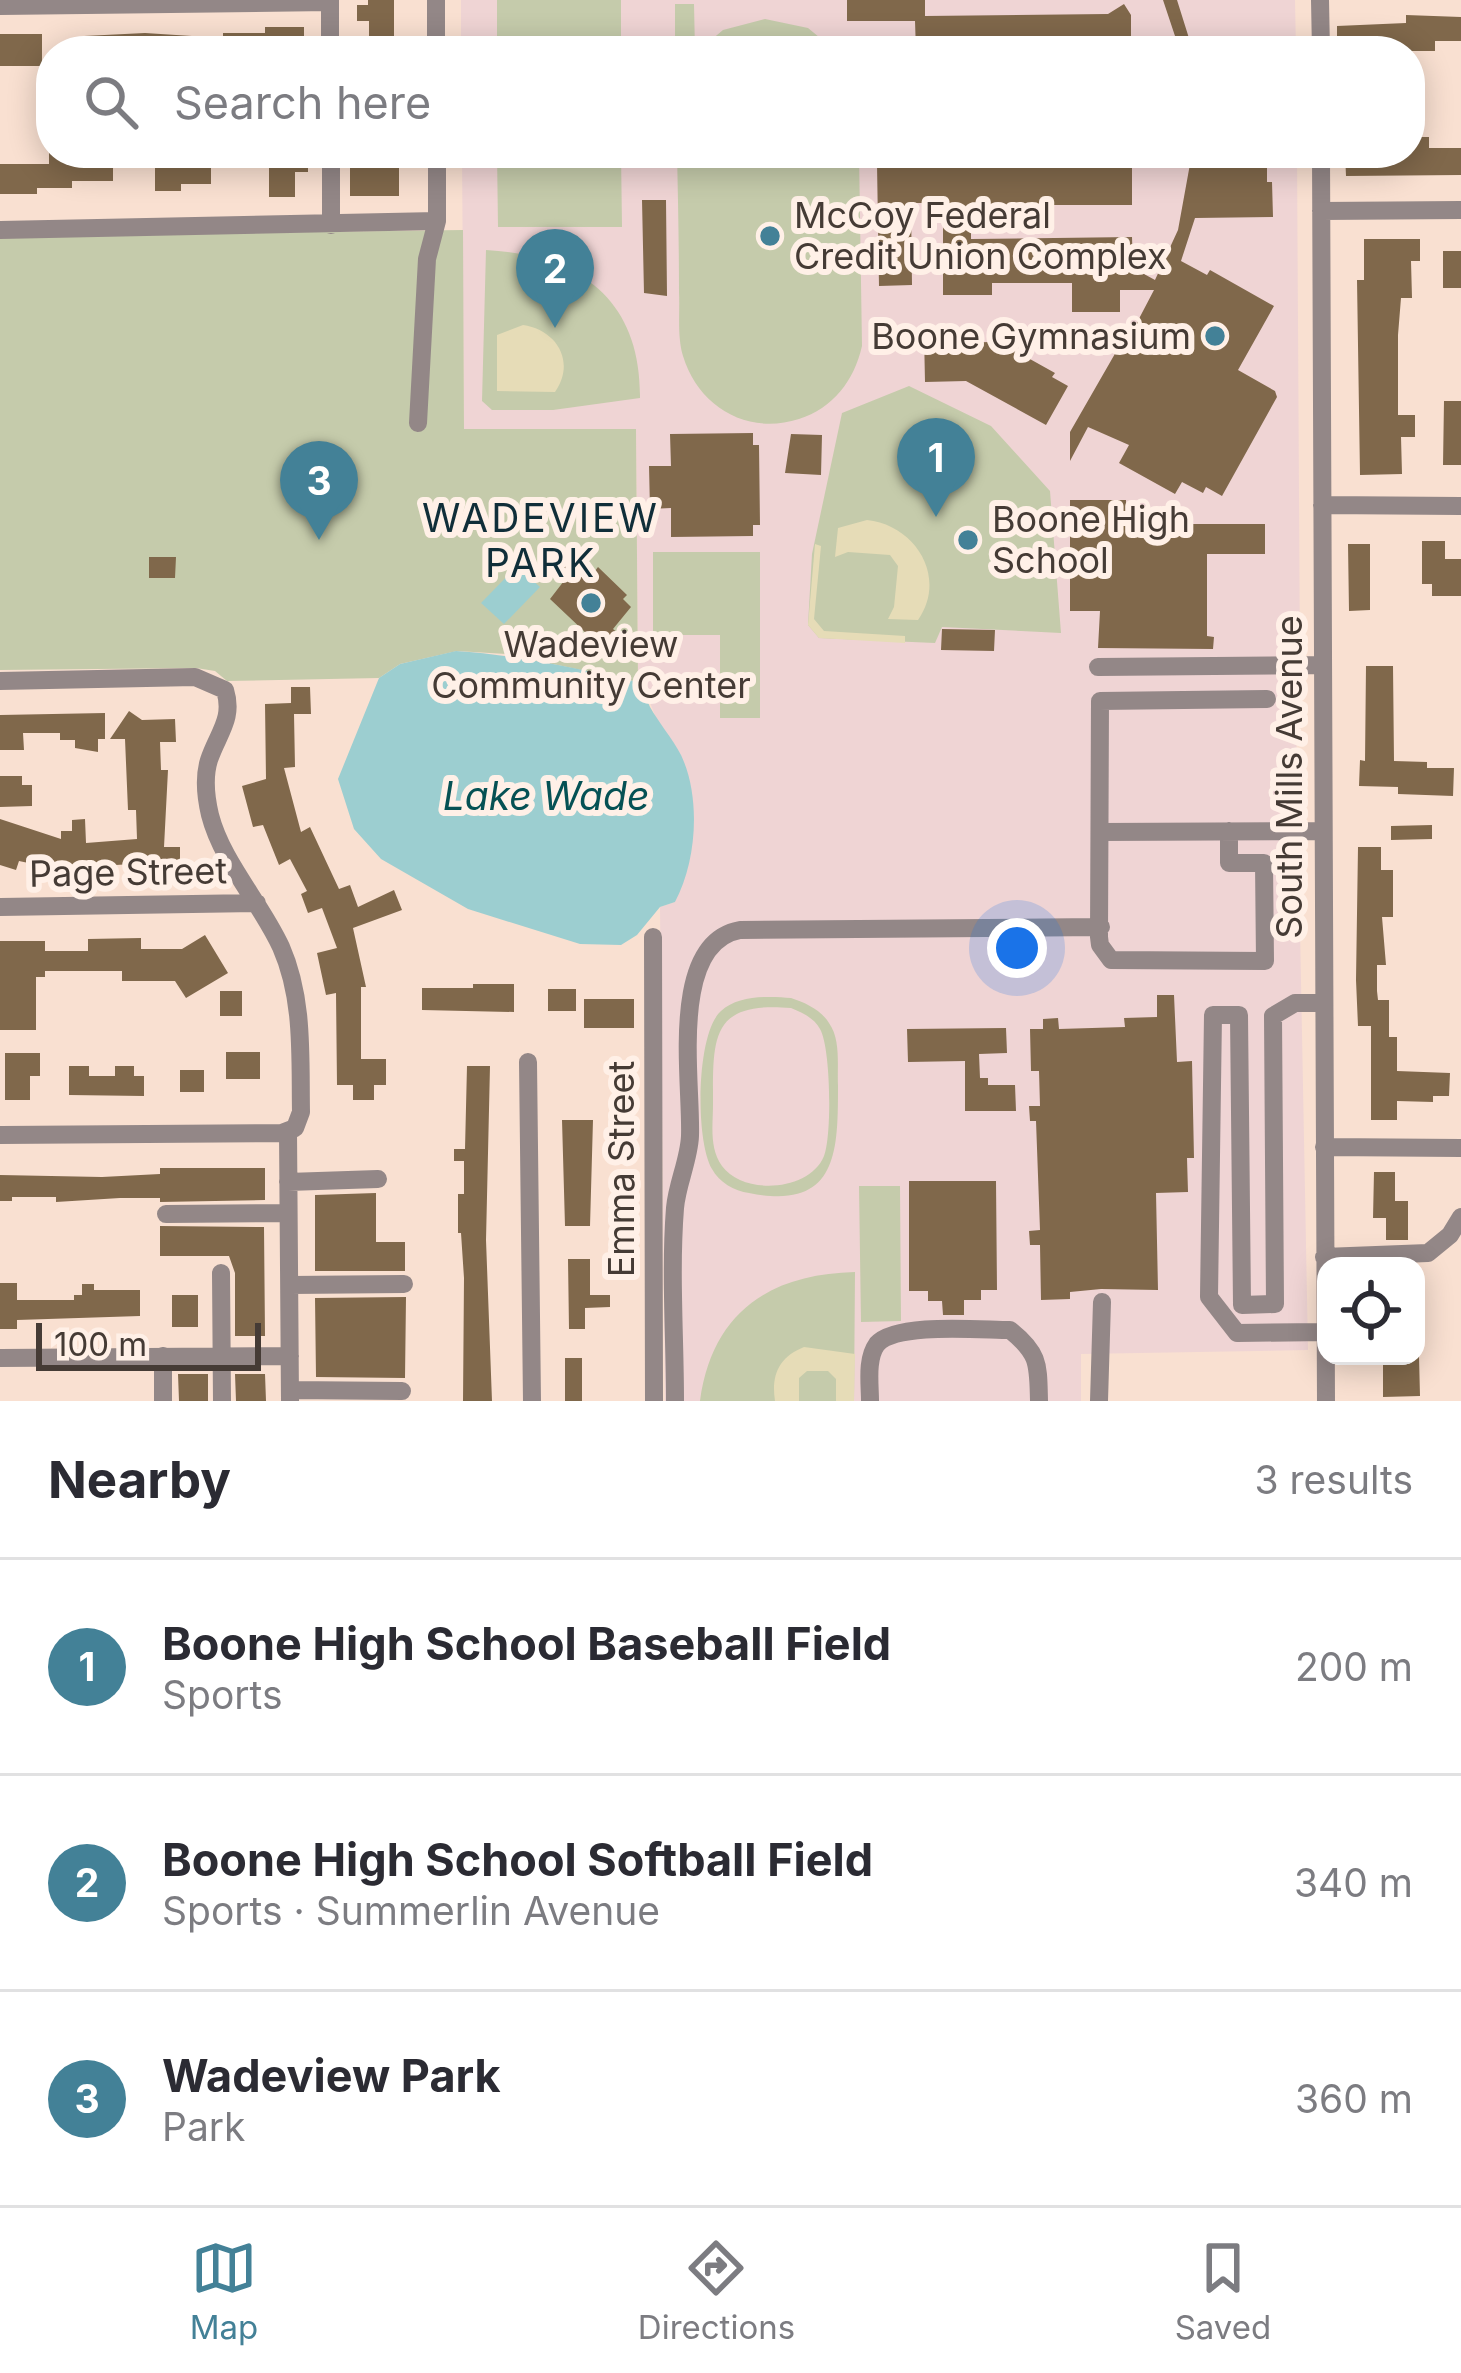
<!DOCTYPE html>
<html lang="en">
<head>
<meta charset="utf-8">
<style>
	:root { --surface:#fff; --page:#f7f7f7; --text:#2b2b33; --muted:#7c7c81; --line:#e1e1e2; --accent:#438197 }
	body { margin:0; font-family:Inter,sans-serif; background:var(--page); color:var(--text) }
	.controls { position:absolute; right:36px; bottom:36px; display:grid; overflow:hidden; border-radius:24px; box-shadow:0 6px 30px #0003 }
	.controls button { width:108px; height:108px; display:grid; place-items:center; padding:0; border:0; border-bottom:3px solid var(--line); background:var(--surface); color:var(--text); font:60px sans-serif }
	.scale { position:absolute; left:36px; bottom:30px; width:225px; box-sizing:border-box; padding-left:12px; border:6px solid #453b35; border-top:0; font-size:33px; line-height:42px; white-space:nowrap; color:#453b35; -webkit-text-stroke:9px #fff0e7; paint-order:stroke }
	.you { position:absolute; left:1017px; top:948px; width:42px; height:42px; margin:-30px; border:9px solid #fff; border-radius:50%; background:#1a73e8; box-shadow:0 0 0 18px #1a73e833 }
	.badge { display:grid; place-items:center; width:78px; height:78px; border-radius:50%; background:var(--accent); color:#fff; font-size:39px; font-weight:700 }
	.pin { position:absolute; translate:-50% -99px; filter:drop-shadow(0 3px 6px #0008) }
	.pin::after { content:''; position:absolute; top:63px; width:42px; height:36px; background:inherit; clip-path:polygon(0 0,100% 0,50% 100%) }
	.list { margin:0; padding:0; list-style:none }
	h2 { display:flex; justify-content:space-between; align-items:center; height:156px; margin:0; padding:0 48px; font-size:51px }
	h2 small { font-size:39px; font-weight:400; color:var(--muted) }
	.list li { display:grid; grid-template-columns:78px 1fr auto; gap:36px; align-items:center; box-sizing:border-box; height:216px; padding:0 48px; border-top:3px solid var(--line) }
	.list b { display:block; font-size:45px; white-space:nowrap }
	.list p { margin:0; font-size:39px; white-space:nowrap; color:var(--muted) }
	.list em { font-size:39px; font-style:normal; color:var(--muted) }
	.icon { flex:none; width:66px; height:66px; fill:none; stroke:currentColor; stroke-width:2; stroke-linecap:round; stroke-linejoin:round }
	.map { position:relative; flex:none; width:1461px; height:1401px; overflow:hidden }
	.search { position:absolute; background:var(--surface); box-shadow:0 6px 30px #0003; left:36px; right:36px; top:36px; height:132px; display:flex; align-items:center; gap:30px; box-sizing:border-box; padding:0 42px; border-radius:48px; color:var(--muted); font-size:45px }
	.sheet { height:804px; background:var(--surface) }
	nav { display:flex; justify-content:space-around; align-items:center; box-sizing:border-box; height:168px; border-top:3px solid var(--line); background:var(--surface); font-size:33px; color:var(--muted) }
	nav a { display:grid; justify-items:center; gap:6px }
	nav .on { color:var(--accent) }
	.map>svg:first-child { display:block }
</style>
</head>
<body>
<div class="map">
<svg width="1461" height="1401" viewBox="0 0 1461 1401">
	<rect width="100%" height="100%" fill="#f9e0d1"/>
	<path fill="#efd4d4" d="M461,0H1295L1296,51H461Z
		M462,153H1297L1300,664L1295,665L1308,1350L1081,1354V1401H665L660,907L675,902L693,815L646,692L638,682L636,430L464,429Z"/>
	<path fill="#c5cbab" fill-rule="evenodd" d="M497,0H621V51H497Z
		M675,4H694L695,51H675Z
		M765,19L808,28L836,51H698L723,30Z
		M497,153H621L622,227H498Z
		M677,153H859L862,346C854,381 833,408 799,419C747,436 698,406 683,356C677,336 680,313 679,292C679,246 678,199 677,153Z
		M463,230L464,429H636L638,682L506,654L457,651L400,664L379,678L227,681L215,671L196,668L0,670V236Z
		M486,250C578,255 641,298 640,398L553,410H492L482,401Z
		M909,386L991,426L1050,491L1061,633L942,627L935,643L819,638L808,625L812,554L842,413Z
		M653,552H760V718H720V635H653Z
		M791,998C806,1003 821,1010 829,1023C841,1040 837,1065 838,1086C838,1151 838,1211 749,1193C734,1191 719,1182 712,1169C695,1140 696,1033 721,1011C738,995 770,996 791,998ZM791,1008C803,1013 814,1018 820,1029C831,1048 832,1136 824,1156C810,1191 744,1196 722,1166C709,1148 713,1125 713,1104C713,1038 710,1001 791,1008Z
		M859,1186H900L901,1321L861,1322Z
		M855,1272L854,1401H700C712,1312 770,1274 855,1272Z"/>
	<path fill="#e6dcb7" d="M523,325C557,330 576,362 555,392L497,391V335Z
		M867,520C915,525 948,577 918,620L888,619L894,607L898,566L890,555L848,552L835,557L838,528Z
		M815,544L821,546L814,619L824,631L905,636V643L819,638L808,625Z
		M804,1347L855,1354L854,1401H836V1379L828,1371H807L799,1378V1401H775C771,1375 779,1357 804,1347Z"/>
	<path fill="#9cced0" d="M517,566L540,587L504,624L481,603Z
		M456,651C518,655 578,669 638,682C645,690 646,698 650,707C659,723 672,738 681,755C701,797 697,861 675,902L660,907L637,935L621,945L580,944L468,909L381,859L354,829L338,779L379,678L400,664Z"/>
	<path fill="#80684b" d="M368,0H394V38H369V21H357V5H368Z
		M847,0H925V16L1108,14L1124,4L1131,15V51H916L915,21H847Z
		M1163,0H1177L1193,51H1180Z
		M1406,15L1461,17V41H1435V51H1337V26L1406,23Z
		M265,27H304V51H84V36L145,33L223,38V33H265Z
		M0,34H42V66H0Z
		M1410,137H1429V148H1461V175L1346,176L1345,153H1410Z
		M49,153H113V181H72V188H37V194H0V164H49Z
		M285,153H308V172H295V197H269V163H285Z
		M399,153V196H350V154Z
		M1192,153H1267V182H1272L1273,217L1195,218L1181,261L1207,275L1210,270L1274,306L1238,370L1275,391L1277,397L1222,496L1206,487L1203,493L1182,482L1175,494L1119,463L1129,445L1088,427L1070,461V432L1120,345V355L1154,290H1120V312H1072V283H992V295H943V203H911L912,285L879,286L877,164L959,168V164H1099V155L1132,154V205H971V239L1132,237L1133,268L1155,280L1178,230Z
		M186,156H211V184H181V191H155V161H186Z
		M642,200H666L667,296L644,293Z
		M1364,239H1420V261H1411L1412,298H1401L1398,335V415H1415V437H1401L1402,474L1360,475L1357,280H1364Z
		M1443,251H1461V288H1443Z
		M963,333V343L989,342L992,338L1055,373L1052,377L1068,386L1046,425L966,381L925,382L924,334Z
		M1444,401H1461V465H1443Z
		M753,433V445H759L760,525H753V536L671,537V508L650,509L649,466H671L670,434Z
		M791,434L822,435L821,475L785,473Z
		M1070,500H1126V524H1265V554H1207V636L1214,637L1213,649L1098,648L1100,611H1070Z
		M1422,541H1445V559H1461V596H1432V584H1422Z
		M1348,544H1370V610L1349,611Z
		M576,553L595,571L598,567L627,595L623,599L631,607L613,629L620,635L605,651L550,599L567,577L559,570Z
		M149,557H176L175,578H149Z
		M942,629L995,630L994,651L941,650Z
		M1366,666H1393L1394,761L1427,762V768H1454L1453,796L1398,794V787L1359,786L1360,760L1365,761Z
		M291,687H310L311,714H294L295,767L284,768L301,832L310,827L339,889L350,885L358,907L394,890L402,910L353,928L366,987H361V1059H386V1085H374V1100H353V1085H337L336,993L326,995L317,953L337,948L322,908L308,913L301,894L307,891L290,859L279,865L263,825L253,827L242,786L266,779L265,704L291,703Z
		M129,711L142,720L175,719L176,742H160L161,770H168L164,847H180V868L131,869V864L57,869L19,861L16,870L0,865V819L61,839V831H72V820L85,819L86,843L137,839L136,810H128L125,739H110Z
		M105,713V739H98V752L75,748V740H60V733H23L24,750H0V715Z
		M0,776H22V785H32V806L0,807Z
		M1432,825V839L1391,840V826Z
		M1358,847H1381V870H1393V917H1382L1386,965H1377V991L1378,1000H1389V1037H1397V1071L1450,1073L1449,1096H1433V1102L1397,1101V1120H1371V1026H1358L1356,980Z
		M205,935L228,973L186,998L175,981H122V971H45V977H36V1030H0V941H45V951H88V939L141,938V949H182Z
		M473,984H514V1012L422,1010V988H473Z
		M548,989H576V1011H548Z
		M220,991H242V1016H220Z
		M1157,995H1174L1177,1062L1192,1061L1194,1158H1187L1188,1192L1156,1193L1158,1290L1101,1289L1070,1292V1299L1041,1300L1040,1245H1030L1029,1231L1040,1230L1036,1121H1030L1029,1106H1040L1039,1071H1031L1030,1029H1043V1019L1058,1018L1059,1029L1125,1027L1124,1018L1157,1017Z
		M584,999H634V1028H584Z
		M1006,1028L1007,1053L979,1054L980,1078H988V1085H1015L1016,1111H965V1061L908,1062L907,1029Z
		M226,1052H260V1079H226Z
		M5,1053H40V1076H30V1100H5Z
		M69,1066H89V1076H115V1066H134V1076H144V1096L69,1095Z
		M467,1066H490L486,1240L492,1401H463L464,1278L461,1233H458V1194H464V1161H454V1149H465Z
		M180,1070H204V1092H180Z
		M562,1120H593L590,1226H565Z
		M160,1168H265V1200L160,1202V1198H120L56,1202V1197H12V1201H0V1175L102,1177L160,1174Z
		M1374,1172H1395V1201H1408V1240H1386V1218H1373Z
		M909,1181H996L997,1290H981V1300H964V1315H943L942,1301H928V1291H909Z
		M376,1193V1242H405V1271H315V1195Z
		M160,1226L264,1227L265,1336H235V1273L229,1256H160Z
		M568,1259H590V1295H610V1307L585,1308V1329H569Z
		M0,1283H17V1300H74V1295H82V1284H94V1290H140V1316L17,1320V1329H0Z
		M172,1295H198V1327H172Z
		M406,1297L405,1378L316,1377L315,1298Z
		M1383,1356H1419L1420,1396L1383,1397Z
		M565,1358H582V1401H565Z
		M178,1374H208V1401H179Z
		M235,1374H265L266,1401H236Z"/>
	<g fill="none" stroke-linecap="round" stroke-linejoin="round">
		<path stroke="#938787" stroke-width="18" d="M330,0V51
			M436,0V51
			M1320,0L1321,51
			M0,6L330,2
			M331,153V225
			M1321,153L1326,1401
			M1321,211L1461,210
			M0,230L437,221
			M418,423L427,259L437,221V153
			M1322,505L1461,506
			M1098,667L1321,665
			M0,681L195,677L225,690C234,719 218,733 209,760C204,776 206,798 210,815C222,862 261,903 281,947C304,999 300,1057 301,1112L295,1128L282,1133L0,1135
			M1229,831V863H1264L1265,961L1111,960L1100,945L1099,937L1100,701L1267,699
			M1100,832L1322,831
			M0,907L257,903
			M653,937L654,1401
			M1323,1003H1295L1273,1016L1275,1304L1242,1305L1239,1015H1213L1209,1297L1237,1333L1325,1332
			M528,1062L532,1401
			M288,1131L290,1401
			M1324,1147L1461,1148
			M288,1182L378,1179
			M166,1214L288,1213
			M1324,1257L1428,1253L1450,1235L1461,1217
			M221,1273L222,1401
			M290,1285L404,1284
			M163,1356V1401
			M0,1358L290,1356
			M290,1390L402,1391
			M675,1401C675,1337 670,1272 675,1208C677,1184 689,1160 690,1136C692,1082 668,943 740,930L1101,927
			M870,1401C870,1384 866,1359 877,1344C896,1322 981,1330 1010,1330C1040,1354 1038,1365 1039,1401
			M1099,1401L1102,1302"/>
	</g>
	<g fill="#438197" stroke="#fff0e7" stroke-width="4.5">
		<circle cx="770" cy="236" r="12"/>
		<circle cx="1215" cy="336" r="12"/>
		<circle cx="968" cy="540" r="12"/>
		<circle cx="591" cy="603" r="12"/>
	</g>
	<g text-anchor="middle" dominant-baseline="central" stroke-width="12" stroke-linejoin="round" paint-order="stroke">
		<g font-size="36" fill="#453b35" stroke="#fff0e7" text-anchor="start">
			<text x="794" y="215">McCoy Federal<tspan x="794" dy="41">Credit Union Complex</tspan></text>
			<text x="1191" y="336" text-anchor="end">Boone Gymnasium</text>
			<text x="992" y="519">Boone High<tspan x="992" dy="41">School</tspan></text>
			<text x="591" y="644" text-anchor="middle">Wadeview<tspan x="591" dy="41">Community Center</tspan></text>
		</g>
		<g font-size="36" fill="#453b35" stroke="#fff0e7">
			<text transform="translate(1289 777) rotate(-90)">South Mills Avenue</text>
			<text transform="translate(128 872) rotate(-1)">Page Street</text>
			<text transform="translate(621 1169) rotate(-90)">Emma Street</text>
		</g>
		<g font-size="39" letter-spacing="3" fill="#102e39" stroke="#fff0e7">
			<text x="541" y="517">WADEVIEW<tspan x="541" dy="45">PARK</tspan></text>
		</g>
		<g font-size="39" font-style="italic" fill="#055154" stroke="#fff0e7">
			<text x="546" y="795">Lake Wade</text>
		</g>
	</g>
</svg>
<div class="controls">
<button><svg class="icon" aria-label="locate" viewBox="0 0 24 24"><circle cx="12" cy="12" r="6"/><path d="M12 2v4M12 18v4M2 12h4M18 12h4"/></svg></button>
</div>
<div class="scale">100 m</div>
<div class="you"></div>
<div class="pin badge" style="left:936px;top:517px">1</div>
<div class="pin badge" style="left:555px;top:328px">2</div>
<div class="pin badge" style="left:319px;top:540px">3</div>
<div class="search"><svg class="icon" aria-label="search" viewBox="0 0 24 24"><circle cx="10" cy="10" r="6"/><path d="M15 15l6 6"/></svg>Search here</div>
</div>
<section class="sheet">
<h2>Nearby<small>3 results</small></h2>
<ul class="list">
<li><span class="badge">1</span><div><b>Boone High School Baseball Field</b><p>Sports</p></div><em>200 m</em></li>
<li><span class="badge">2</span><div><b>Boone High School Softball Field</b><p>Sports · Summerlin Avenue</p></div><em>340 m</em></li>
<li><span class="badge">3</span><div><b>Wadeview Park</b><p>Park</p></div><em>360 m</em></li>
</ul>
</section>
<nav>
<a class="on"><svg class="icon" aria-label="map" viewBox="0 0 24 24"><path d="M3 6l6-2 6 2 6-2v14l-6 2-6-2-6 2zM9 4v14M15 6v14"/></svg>Map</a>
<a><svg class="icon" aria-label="directions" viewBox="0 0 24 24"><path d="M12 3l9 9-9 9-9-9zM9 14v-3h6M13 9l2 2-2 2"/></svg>Directions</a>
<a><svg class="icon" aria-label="saved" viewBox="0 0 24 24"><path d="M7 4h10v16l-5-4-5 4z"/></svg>Saved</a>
</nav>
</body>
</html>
